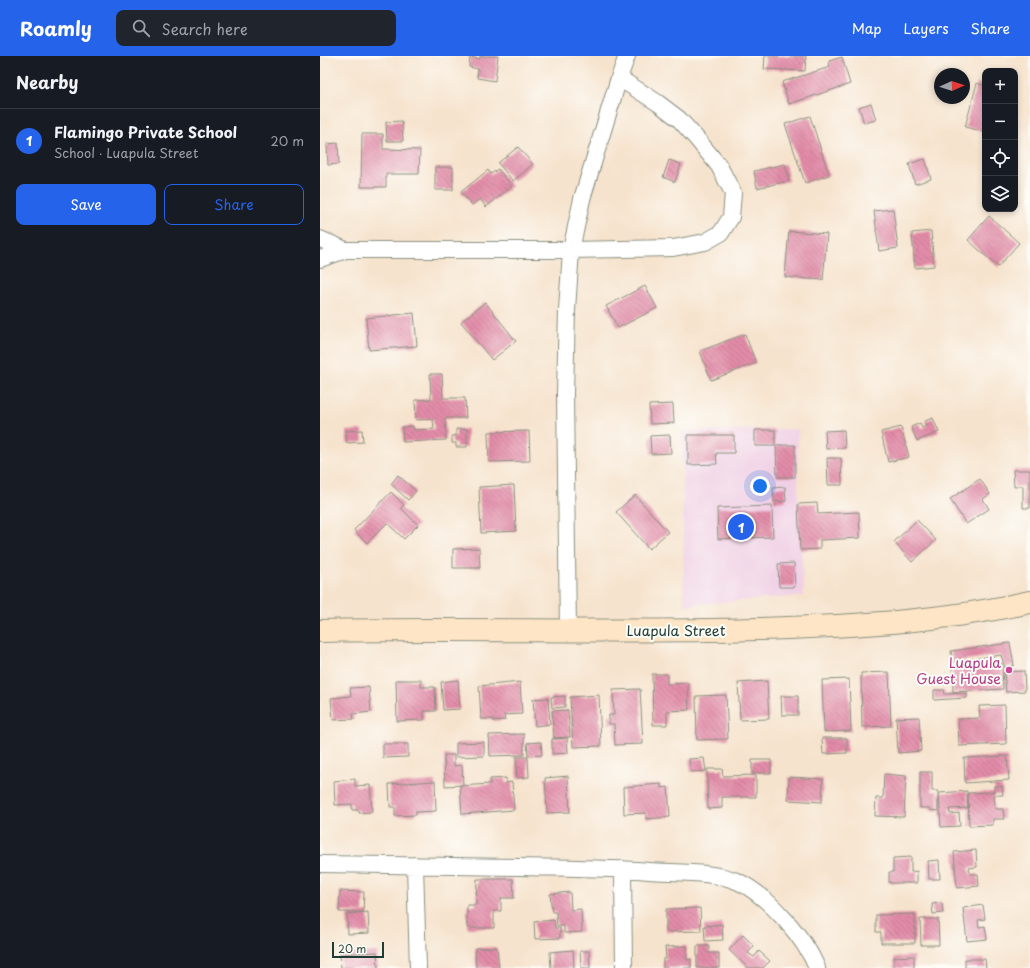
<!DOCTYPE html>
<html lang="en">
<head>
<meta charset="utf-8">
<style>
	:root { --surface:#171b24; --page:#20242c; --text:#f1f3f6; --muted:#9ea1a6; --line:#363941; --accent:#2563eb }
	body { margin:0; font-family:"Playpen Sans",sans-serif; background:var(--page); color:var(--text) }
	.controls { position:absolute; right:12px; top:12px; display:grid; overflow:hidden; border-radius:8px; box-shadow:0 2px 6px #0003 }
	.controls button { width:36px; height:36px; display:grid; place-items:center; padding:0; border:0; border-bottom:1px solid var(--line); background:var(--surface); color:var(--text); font:20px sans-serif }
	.compass { position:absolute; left:614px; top:12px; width:36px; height:36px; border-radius:50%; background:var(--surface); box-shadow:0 2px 6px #0003; rotate:87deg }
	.scale { position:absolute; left:12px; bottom:10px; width:52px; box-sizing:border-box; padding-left:4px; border:2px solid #1f3d34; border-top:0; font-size:11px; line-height:14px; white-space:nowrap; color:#1f3d34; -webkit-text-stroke:3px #fdfcf7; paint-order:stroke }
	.you { position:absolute; left:440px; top:430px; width:14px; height:14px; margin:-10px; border:3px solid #fff; border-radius:50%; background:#1a73e8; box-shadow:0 0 0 6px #1a73e833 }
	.badge { display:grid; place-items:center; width:26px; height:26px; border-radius:50%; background:var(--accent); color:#fff; font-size:13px; font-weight:700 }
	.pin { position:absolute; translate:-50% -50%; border:2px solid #fff; box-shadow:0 1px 4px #0006 }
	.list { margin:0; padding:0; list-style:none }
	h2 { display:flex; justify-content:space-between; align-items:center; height:52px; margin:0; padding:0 16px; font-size:17px }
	h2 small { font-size:13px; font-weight:400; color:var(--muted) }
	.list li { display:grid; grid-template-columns:26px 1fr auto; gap:12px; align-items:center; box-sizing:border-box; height:64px; padding:0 16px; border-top:1px solid var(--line) }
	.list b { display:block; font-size:15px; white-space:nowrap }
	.list p { margin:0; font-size:13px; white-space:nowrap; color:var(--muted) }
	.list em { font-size:13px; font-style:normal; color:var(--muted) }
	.actions { display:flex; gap:8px; padding:12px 16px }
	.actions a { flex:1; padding:9px 0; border:1px solid var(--accent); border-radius:8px; text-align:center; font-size:14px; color:var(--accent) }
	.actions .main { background:var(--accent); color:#fff }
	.icon { flex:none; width:22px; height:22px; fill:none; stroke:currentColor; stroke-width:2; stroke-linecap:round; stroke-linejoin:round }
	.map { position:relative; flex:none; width:710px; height:912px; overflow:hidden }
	header { display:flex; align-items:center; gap:24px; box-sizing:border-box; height:56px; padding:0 20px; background:var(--accent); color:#fff }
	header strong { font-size:19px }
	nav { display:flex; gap:22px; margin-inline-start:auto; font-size:14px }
	.search { width:280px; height:36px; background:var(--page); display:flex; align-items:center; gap:10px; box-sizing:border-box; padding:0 14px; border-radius:8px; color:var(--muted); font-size:15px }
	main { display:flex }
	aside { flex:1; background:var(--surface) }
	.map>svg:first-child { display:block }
</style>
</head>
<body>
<header>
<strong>Roamly</strong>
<div class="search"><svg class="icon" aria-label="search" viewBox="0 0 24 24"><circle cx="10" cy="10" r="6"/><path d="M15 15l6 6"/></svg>Search here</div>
<nav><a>Map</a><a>Layers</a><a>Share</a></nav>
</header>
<main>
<aside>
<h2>Nearby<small></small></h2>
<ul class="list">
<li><span class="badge">1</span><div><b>Flamingo Private School</b><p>School · Luapula Street</p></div><em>20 m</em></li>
</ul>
<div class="actions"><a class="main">Save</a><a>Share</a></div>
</aside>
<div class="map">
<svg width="710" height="912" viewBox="0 0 710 912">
	<defs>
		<pattern id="building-back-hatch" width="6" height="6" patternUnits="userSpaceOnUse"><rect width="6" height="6" fill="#e38ca9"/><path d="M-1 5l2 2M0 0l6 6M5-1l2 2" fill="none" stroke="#b7748a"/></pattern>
	</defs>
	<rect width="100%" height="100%" fill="#fdfcf7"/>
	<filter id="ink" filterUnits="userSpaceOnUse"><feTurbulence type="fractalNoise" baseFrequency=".025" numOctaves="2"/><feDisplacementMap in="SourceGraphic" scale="8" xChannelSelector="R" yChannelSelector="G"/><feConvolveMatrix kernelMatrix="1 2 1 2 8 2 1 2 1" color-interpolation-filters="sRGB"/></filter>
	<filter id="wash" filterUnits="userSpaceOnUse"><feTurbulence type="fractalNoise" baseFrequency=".012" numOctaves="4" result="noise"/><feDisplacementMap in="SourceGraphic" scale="16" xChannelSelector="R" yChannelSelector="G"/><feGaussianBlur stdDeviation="0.9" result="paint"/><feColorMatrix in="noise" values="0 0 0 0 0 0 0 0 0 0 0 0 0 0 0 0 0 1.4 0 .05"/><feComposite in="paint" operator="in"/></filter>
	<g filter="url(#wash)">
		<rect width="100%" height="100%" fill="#f6e3cd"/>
		<path fill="#f0d0e5" d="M478,373V448L484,540L364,549L362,375Z"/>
		<g id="blocks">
			<path fill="url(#building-back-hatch)" d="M160,0H178L175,25L157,22L158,13L149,11L150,1L160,3Z
				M445,0H486L485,15L444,13Z
				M522,1L530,28L469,48L462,26L510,11L509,5Z
				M657,27L665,30V76L645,71Z
				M551,47L556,64L544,67L539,51Z
				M490,60L509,119L485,127L465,68Z
				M82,65L83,85H67L66,66Z
				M42,78H63V93L100,94L99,118H66V131H41Z
				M18,87L19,108L8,109L7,88Z
				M198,91L213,108L193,125L178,107Z
				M605,103L611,123L595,128L589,108Z
				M349,104L361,108L355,126L343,121Z
				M465,108L469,125L437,132L434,115Z
				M115,111H133V134H115Z
				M178,113L192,130L166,151L160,143L152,149L141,136L168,114L171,118Z
				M573,153L578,192L559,195L554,155Z
				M669,160L699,187L678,211L648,184Z
				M469,175L507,178L503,224L465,221Z
				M611,175L614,210L595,212L592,177Z
				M325,230L337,252L298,272L286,250Z
				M165,246L196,285L172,304L141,266Z
				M94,257L97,290L49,294L46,262Z
				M425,278L436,307L391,324L380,295Z
				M110,318H122L123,342H145L146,362H125L126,384L83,386L82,371L93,370L94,374L114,373L113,363L96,364L95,344L111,343Z
				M353,348L354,367L330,368L329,349Z
				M613,362L619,376L597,385L591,371L600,367L602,372L607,370L605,365Z
				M581,371L589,401L568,406L561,376Z
				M136,373H147V391H136V387H132V380H136Z
				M42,374L43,386L27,387L26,375Z
				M435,374H455V390H435Z
				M524,374L525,392L506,393L505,375Z
				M209,375L210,405L169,406L168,376Z
				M350,379L351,397L331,398L330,380Z
				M368,379H414V397H396L397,408L368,409Z
				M456,389H475V421H457Z
				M507,402H521L522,429H508Z
				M693,414H710V452H703V430L694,431Z
				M78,419L96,435L88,444L71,428Z
				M660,423L670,438L663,443L669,453L646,468L630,443Z
				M194,429L196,475L161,477L159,431Z
				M465,431L466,445L454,446L453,432Z
				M71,436L84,449L81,452L98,469L84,483L67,467L47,487L34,474Z
				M315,439L348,476L329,493L296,456Z
				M497,447L498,458L539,456L540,482L500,484V493L480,494L478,448Z
				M452,450L453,481L398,483L397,452Z
				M597,464L616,484L592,506L574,486Z
				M159,492L160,512H133V493Z
				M474,507L475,531H459L458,508Z
				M690,587L694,609L685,612L681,599L632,606L631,595Z
				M682,608L683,633L633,636L632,611Z
				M704,615L705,635L686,636L684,616Z
				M569,616L571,670L542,671L541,617Z
				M332,618H347V628L368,627L369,654L347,655V669H333Z
				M529,623L531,675L504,676L502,624Z
				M76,624H101V631H115L116,655H104V664L77,665Z
				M138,624L140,653L123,654L121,626Z
				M447,625L449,663L420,664L418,627Z
				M200,626L202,658L184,659L185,664L173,665V663H161L159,630Z
				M49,631L51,656L33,658L34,663L13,664L11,642L31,640L30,632Z
				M320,633L323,688L295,689L294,668H289V659H294L293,634Z
				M614,634H624L625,638L647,637V642L614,644Z
				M279,639L281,690L253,691L250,641Z
				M406,639L408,683L377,684L376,640Z
				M245,640V651L232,652L231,641Z
				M461,640H478V659H462Z
				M228,642L230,668L215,670L213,643Z
				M685,649L686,688L639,690L638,663L660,662L659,650Z
				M248,654L250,681L234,682L232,655Z
				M599,661L601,695L578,697L576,662Z
				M204,678V699L170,700L169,679Z
				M247,682L248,697L232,698V683Z
				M502,682H527V697L503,698Z
				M164,686V700L136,701V687Z
				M221,686L222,699L208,700L207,687Z
				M63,688H88V701L63,702Z
				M124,699H134V710L142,709L143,729L125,730Z
				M687,700L689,724L645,727L644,702Z
				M196,701H208L209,721L197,722Z
				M384,702L386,715L371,716L369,703Z
				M432,704H451V717H432Z
				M387,713H402L403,720L436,719V741H402V752L388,753Z
				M600,716H612V735H618V755L610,754V752H600Z
				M564,718L586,720L584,761L555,760L556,742H563Z
				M248,720L250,756L227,757L225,722Z
				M469,721L503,723L502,746L468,744Z
				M186,722V727L192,726L194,754L142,758L140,730L170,728V723Z
				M35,723V730L50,729L52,756L39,757V754H32V748L15,749L14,725Z
				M115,725L116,755L96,756V759L75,760V751H70L69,728Z
				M341,728V732L348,731L350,761L326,763V757L304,758L303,731Z
				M674,730H682L683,739H674L675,753H683L684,763H673V769L649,770L648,737L674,736Z
				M647,735L648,752L629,753L630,758L639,757L640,770L621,771L619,737Z
				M656,794L657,811L649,812L650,818H658L659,830L637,832L634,796Z
				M591,801V816L597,815V827H569V816H573V802Z
				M619,804L620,823H609L608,805Z
				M157,823H193L194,842H181V855H174V872H147V849H156Z
				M20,835L44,836L43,856H19Z
				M250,836L251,854L261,853L262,876L244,877V870H237L236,856H232L230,838Z
				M622,847L623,857L613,858L612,848Z
				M663,849L665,863L658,864L659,871L665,870L667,883L647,885L643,852Z
				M380,852L381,875L346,876V853Z
				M48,856L49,877L28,878L27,858Z
				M595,858V887H561V876H556V859Z
				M600,863H618L619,889H601Z
				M234,864L235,872H240V882L215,883L214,866Z
				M402,868L403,884L385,885L384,870Z
				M423,879L434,890L428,897L434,901L439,895L450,905L443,912H428L409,894Z
				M367,890V904L371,903V912H343V903H346L345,891Z
				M377,890H389V897H399V912H377Z
				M177,891L179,912H156L155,892Z
				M253,894L254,912H231L230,896Z
				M260,895H269L270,912H261Z
				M57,896L58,912H21L20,898Z
				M594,900V912H574V901Z
				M645,903H665L666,912H645Z"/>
		</g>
	</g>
	<g filter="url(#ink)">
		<use href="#blocks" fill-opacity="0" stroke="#8a9080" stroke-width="1"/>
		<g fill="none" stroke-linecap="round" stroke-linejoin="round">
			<defs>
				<path id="street" d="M0,183L26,194
					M0,203L26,194H251L353,192L385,186L401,177L411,161L413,137L399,110L377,83L359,63L338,47L299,22
					M248,574L245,338L247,254L251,194L262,143L299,22L307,0
					M0,808C67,809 135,810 202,811C245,812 287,812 329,815C356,817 395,815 419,826C448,840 485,882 497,912
					M95,809L98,912
					M303,813L304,912"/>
				<path id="secondary" d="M0,575C147,572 293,577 440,573C531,570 621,566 710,546"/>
			</defs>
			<use href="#street" stroke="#8a9080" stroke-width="18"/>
			<use href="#secondary" stroke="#8a9080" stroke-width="24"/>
			<use href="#street" stroke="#fff" stroke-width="16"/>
			<use href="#secondary" stroke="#fee5c5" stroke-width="22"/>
		</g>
	</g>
	<circle fill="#d1479c" stroke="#fdfcf7" stroke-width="1.5" cx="689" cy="614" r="4"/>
	<g text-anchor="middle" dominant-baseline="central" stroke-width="4" stroke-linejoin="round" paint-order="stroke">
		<g font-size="14" fill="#1f3d34" stroke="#fdfcf7">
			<text x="356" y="574">Luapula Street</text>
		</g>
		<g font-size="14" fill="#b23c85" stroke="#fdfcf7" text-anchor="end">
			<text x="681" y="606">Luapula<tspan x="681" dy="16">Guest House</tspan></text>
		</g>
	</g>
</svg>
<div class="controls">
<button>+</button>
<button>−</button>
<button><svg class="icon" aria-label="locate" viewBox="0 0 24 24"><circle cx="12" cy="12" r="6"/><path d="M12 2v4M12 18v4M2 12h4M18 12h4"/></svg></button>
<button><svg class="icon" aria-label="layers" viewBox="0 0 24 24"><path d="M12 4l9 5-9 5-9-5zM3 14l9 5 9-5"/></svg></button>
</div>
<svg class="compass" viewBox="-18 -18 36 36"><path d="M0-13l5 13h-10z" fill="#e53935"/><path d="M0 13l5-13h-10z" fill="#9ea1a6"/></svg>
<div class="scale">20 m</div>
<div class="you"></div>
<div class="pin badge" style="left:421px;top:471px">1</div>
</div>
</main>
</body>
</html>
